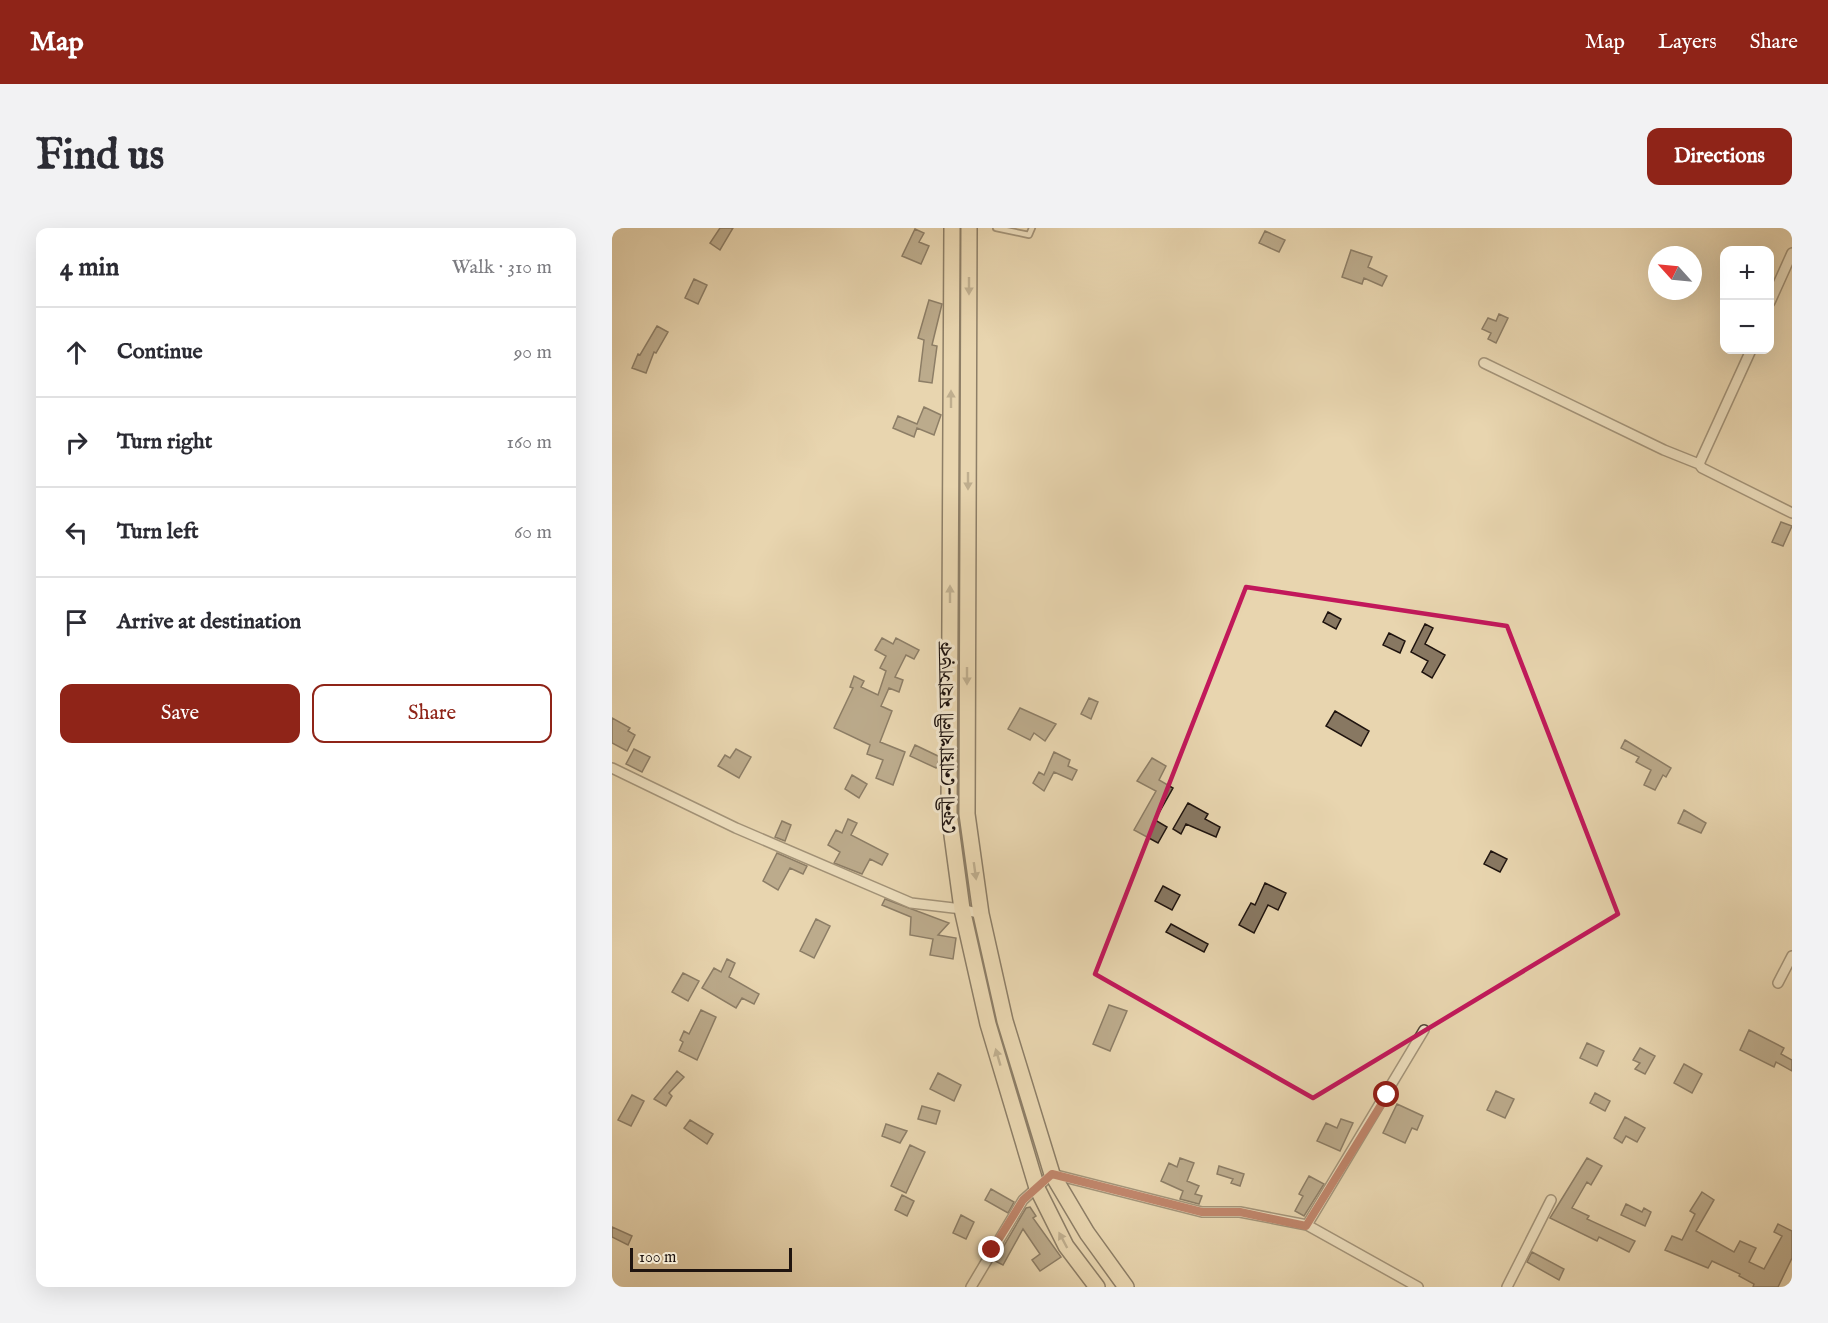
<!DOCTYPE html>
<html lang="en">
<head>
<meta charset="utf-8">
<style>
	:root { --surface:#fff; --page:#f2f2f3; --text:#2b2b33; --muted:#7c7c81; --line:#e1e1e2; --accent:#8f2418 }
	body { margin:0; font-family:"IM FELL English","Noto Serif Bengali",serif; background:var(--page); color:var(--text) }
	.controls { position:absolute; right:18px; top:18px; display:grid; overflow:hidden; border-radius:12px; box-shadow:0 6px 24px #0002 }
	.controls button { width:54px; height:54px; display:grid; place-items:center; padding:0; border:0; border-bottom:2px solid var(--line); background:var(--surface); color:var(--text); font:30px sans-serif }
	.compass { position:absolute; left:1036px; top:18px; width:54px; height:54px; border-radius:50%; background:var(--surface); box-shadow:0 6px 24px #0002; rotate:297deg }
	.scale { position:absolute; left:18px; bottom:15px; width:162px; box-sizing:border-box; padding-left:6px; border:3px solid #1f140f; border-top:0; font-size:16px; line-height:21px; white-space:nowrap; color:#1f140f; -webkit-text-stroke:4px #f0e4cb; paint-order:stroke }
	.stop { position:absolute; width:18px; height:18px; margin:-14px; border:4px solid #8f2418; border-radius:50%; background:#fff }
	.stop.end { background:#8f2418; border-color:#fff; box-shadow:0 2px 6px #0008 }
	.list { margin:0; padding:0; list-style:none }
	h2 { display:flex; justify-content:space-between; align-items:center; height:78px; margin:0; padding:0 24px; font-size:26px }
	h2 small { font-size:20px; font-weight:400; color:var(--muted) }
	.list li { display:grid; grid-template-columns:39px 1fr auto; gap:18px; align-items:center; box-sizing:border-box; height:90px; padding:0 24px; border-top:2px solid var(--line) }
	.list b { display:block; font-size:22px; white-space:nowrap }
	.list em { font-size:20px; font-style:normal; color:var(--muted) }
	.actions { display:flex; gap:12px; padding:18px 24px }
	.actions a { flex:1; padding:14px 0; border:2px solid var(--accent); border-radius:12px; text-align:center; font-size:21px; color:var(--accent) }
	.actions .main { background:var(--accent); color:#fff }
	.icon { flex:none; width:33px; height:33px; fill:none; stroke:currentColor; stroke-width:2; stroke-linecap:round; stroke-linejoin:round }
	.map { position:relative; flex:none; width:1180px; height:1059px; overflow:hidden; border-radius:12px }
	header { display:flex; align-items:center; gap:36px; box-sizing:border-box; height:84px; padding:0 30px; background:var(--accent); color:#fff }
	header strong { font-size:28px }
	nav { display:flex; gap:33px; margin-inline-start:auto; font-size:21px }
	.intro { display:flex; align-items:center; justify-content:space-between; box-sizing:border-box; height:144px; padding:0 36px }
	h1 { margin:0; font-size:42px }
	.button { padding:15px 27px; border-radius:12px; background:var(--accent); color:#fff; font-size:21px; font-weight:700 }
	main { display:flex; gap:36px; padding:0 36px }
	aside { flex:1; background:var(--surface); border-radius:12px; box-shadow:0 6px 24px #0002 }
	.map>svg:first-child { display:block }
</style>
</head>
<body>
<header>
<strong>Map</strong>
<nav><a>Map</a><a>Layers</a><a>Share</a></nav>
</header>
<div class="intro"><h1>Find us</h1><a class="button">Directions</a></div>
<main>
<aside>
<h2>4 min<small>Walk · 310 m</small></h2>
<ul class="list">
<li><svg class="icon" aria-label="ahead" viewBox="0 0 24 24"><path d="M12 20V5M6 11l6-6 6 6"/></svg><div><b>Continue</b></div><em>90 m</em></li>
<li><svg class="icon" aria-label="right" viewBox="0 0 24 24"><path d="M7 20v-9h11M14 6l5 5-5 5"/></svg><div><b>Turn right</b></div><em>160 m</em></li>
<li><svg class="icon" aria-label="left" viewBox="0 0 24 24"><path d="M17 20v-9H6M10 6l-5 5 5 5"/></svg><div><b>Turn left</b></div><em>60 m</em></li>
<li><svg class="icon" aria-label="arrive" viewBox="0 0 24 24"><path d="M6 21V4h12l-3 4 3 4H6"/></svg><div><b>Arrive at destination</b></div></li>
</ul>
<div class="actions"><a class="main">Save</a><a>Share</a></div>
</aside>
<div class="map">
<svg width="1180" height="1059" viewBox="0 0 1180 1059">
	<rect width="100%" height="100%" fill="#e8d5af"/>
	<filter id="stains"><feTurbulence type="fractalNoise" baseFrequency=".00333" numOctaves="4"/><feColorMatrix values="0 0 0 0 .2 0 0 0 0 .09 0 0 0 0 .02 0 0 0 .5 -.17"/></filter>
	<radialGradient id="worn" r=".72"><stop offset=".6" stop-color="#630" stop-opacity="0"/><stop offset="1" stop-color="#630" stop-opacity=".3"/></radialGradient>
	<path fill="#887862" stroke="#1f140f" stroke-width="1.5" d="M108,0H121L108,22L98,15Z
		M303,1L312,5L307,14L317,18L309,36L290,28Z
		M653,3L673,12L667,24L647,15Z
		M739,22L760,29L756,39L775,48L770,58L752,50L750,56L730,49Z
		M82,51L95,57L86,76L73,70Z
		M317,72L330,76L320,117L325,118L320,155L307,153L312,112L306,110Z
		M887,86L896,90L884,115L876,111L879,105L870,101L876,90L884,93Z
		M45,98L56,104L44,125L42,124L34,145L20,140L26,126L28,127Z
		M312,179L329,187L322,207L305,200L302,209L281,200L286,188L305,196Z
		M1169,294L1180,298L1171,318L1160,314Z
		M716,384L729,391L724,401L711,394Z
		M813,396L821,400L813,416L833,427L820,450L810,444L816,433L799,424Z
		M777,405L793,413L788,425L771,417Z
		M270,410L281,416L284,410L307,422L302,431L294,427L283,449L291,452L287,464L277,460L269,478L280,483L268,514L293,524L281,557L264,550L271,532L255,526L258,517L222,500L241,460L238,459L242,448L252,453L249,459L266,467L274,443L268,440L274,428L263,422Z
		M477,470L486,474L479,491L469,486Z
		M408,480L444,496L433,513L422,505L418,512L396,501Z
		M723,483L757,503L749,518L714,498Z
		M0,490L18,500L16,503L23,507L15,523L0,515Z
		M1013,512L1059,540L1054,549L1051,547L1043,562L1032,557L1039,542L1024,534L1027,529L1009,520Z
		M303,517L328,529L324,540L298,528Z
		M22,521L38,529L30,544L14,536Z
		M124,521L139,529L127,550L106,538L113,527L118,530Z
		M442,524L458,532L456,538L465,542L460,552L442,544L432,563L421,555L427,544L432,547Z
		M540,530L554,538L547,552L561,560L543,592L555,599L546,615L522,602L544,563L525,553Z
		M240,547L255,556L247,570L233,561Z
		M576,575L596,586L593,591L608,599L604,609L574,596L569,606L561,601Z
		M1072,582L1094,595L1089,605L1066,595Z
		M236,591L245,595L239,607L276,626L270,637L258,631L250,646L222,635L228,624L216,617L224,602L230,605Z
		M170,593L179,597L173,613L163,609Z
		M879,623L895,631L888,644L872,636Z
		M165,625L195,638L191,646L178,640L166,662L151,653Z
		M653,655L674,665L666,682L656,677L642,705L627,697L639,675L643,677Z
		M551,658L568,667L560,682L543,673Z
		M273,671L337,695L326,707L344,710L341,731L318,727L321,711L298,707L299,689L270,677Z
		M204,691L218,698L202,730L188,723Z
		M559,696L596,716L592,724L554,704Z
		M115,731L123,735L117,749L147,766L142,776L130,770L124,780L90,760L102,740L109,744Z
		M71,745L87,753L76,773L60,764Z
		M497,777L515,783L498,823L481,816Z
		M89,782L104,789L85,832L67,823L71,814L68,812L72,803L77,806Z
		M1137,802L1172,820L1169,826L1180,832V843L1164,834L1162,839L1128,822Z
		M975,815L992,823L985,838L968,830Z
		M1028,820L1043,828L1033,846L1023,841L1028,835L1021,832Z
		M1072,836L1090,846L1080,865L1062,855Z
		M65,843L72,849L57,865L60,868L54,878L42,871Z
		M326,845L349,857L342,873L318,861Z
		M884,863L902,871L893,890L875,882Z
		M983,865L998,873L993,883L978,875Z
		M20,867L32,873L19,898L6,892Z
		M785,876L811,888L805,902L800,900L793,915L771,905Z
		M310,878L328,883L324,896L306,891Z
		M1013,889L1033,900L1025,914L1014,908L1010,915L1002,910Z
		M729,891L741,895L728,923L705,913L714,895L725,900Z
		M78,892L101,906L95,916L72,900Z
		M274,896L295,903L288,915L270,908Z
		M298,917L313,924L294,965L279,958Z
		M568,930L582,935L575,953L587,958L583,966L590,968L587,976L568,971L571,963L549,953L557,935L565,939Z
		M975,930L990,938L979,957L975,954L960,980L977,988L975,991L1023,1013L1017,1024L987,1009L985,1013L938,990Z
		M607,938L632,946L628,958L619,955L621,951L605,946Z
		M697,948L712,956L692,988L683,983L691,968L687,966Z
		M379,961L402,974L396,985L373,972Z
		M1090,964L1102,972L1084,1003L1122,1024L1128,1013L1144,1020L1137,1034L1152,1041L1170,1008L1162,1004L1166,996L1180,1003V1030L1166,1059H1141L1142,1056L1127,1048L1128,1046L1100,1033L1096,1040L1053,1022L1060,1008L1070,1012L1083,986L1078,983Z
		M290,967L302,973L295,988L283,982Z
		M1014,976L1030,984L1032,980L1039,984L1033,998L1009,987Z
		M418,979L424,988L421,990L449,1029L428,1043L420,1032L428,1026L411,1001L391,1037L383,1033L414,980Z
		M349,987L362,994L354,1011L341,1005Z
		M0,999L20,1008L16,1017L0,1009Z
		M920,1024L952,1041L947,1052L915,1034Z"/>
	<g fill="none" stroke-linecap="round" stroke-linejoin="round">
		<defs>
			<path id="service" d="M384,0L417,7L420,0"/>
			<path id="minor" d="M1158,74L1180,25
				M872,135L1052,222L1087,236L1090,240L1180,285
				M1087,236L1139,122
				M0,540L124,600L299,675L350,681L369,686
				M1166,755L1180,728
				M695,997L812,802
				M359,1059L411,972L440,946L590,984H628L695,997L806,1059
				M895,1059L939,972"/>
			<path id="trunk" d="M340,0L337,585L350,681L376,796L425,960L454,1018L485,1059
				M357,0L355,586L369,686L393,793L440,946L475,1005L514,1059"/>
		</defs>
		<use href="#service" stroke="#514437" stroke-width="8"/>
		<use href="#minor" stroke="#514437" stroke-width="12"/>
		<use href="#trunk" stroke="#1f140f" stroke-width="18"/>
		<use href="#service" stroke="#f0e4cb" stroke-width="4.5"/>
		<use href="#minor" stroke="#f0e4cb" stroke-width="9"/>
		<use href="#trunk" stroke="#e8d5af" stroke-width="15"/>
	</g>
	<defs><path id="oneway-solid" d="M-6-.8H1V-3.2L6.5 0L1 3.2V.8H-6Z" transform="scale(1.5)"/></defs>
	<g fill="#8e7e67">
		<use href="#oneway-solid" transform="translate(357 58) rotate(90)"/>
		<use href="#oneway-solid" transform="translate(339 171) rotate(-90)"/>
		<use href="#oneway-solid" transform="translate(356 253) rotate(90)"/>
		<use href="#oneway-solid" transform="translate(338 366) rotate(-90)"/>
		<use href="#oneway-solid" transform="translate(355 448) rotate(90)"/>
		<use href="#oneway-solid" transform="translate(363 643) rotate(82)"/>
		<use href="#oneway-solid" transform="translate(386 829) rotate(-106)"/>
		<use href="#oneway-solid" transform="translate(451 1012) rotate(-118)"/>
	</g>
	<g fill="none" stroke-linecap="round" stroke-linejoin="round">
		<path stroke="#8f2418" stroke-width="8" d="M380,1022L411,972L440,946L590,984H628L694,998L775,867"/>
	</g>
	<path d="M0 0H1180V1059H0ZM634,359L895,398L1006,686L701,870L483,746Z" fill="#e8d5af" fill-opacity=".55" fill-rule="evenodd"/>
	<path fill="none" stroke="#c2185b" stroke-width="4.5" stroke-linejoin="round" d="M634,359L895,398L1006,686L701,870L483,746Z"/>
	<g text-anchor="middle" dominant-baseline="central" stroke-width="6" stroke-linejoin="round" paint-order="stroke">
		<g font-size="21" fill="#1f140f" stroke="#f0e4cb">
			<text transform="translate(336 510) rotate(-91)">ফেনী-নোয়াখালী মহাসড়ক</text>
		</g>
	</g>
	<rect width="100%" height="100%" filter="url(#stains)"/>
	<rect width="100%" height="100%" fill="url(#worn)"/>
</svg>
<div class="controls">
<button>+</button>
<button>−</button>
</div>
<svg class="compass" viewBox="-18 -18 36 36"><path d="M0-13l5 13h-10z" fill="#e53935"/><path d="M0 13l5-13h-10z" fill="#7c7c81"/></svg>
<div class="scale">100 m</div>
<div class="stop" style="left:775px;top:867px"></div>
<div class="stop end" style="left:380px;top:1022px"></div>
</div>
</main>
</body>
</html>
